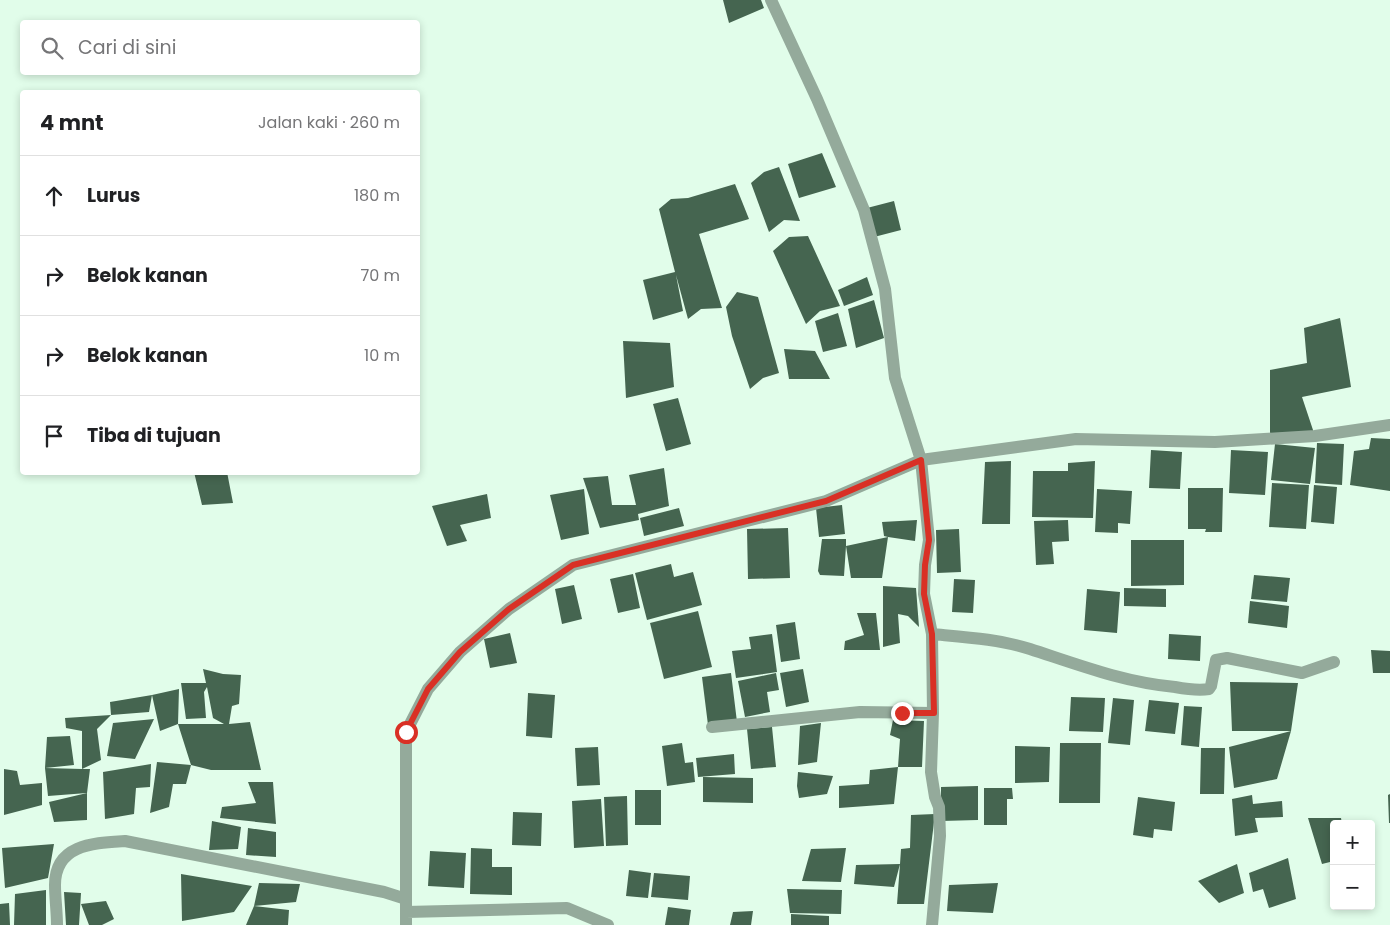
<!DOCTYPE html>
<html lang="id">
<head>
<meta charset="utf-8">
<style>
	:root { --surface:#fff; --page:#f6f6f6; --text:#202124; --muted:#757577; --line:#e0e0e0 }
	body { margin:0; font-family:Poppins,sans-serif; background:var(--page); color:var(--text) }
	.controls { position:absolute; right:15px; bottom:15px; display:grid; overflow:hidden; border-radius:5px; box-shadow:0 2px 8px #0003 }
	.controls button { width:45px; height:45px; display:grid; place-items:center; padding:0; border:0; border-bottom:1px solid var(--line); background:var(--surface); color:var(--text); font:25px sans-serif }
	.stop { position:absolute; width:15px; height:15px; margin:-11px; border:4px solid #d93025; border-radius:50%; background:#fff }
	.stop.end { background:#d93025; border-color:#fff; box-shadow:0 1px 5px #0008 }
	.list { margin:0; padding:0; list-style:none }
	h2 { display:flex; justify-content:space-between; align-items:center; height:65px; margin:0; padding:0 20px; font-size:21px }
	h2 small { font-size:16px; font-weight:400; color:var(--muted) }
	.list li { display:grid; grid-template-columns:32px 1fr auto; gap:15px; align-items:center; box-sizing:border-box; height:80px; padding:0 20px; border-top:1px solid var(--line) }
	.list b { display:block; font-size:19px; white-space:nowrap }
	.list em { font-size:16px; font-style:normal; color:var(--muted) }
	.icon { flex:none; width:28px; height:28px; fill:none; stroke:currentColor; stroke-width:2; stroke-linecap:round; stroke-linejoin:round }
	.map { position:relative; flex:none; width:1390px; height:925px; overflow:hidden }
	.search { position:absolute; background:var(--surface); box-shadow:0 2px 8px #0003; left:20px; top:20px; width:400px; height:55px; display:flex; align-items:center; gap:12px; box-sizing:border-box; padding:0 18px; border-radius:5px; color:var(--muted); font-size:19px }
	.panel { position:absolute; background:var(--surface); box-shadow:0 2px 8px #0003; left:20px; top:90px; width:400px; height:385px; border-radius:5px }
	.map>svg:first-child { display:block }
</style>
</head>
<body>
<div class="map">
<svg width="1390" height="925" viewBox="0 0 1390 925">
	<rect width="100%" height="100%" fill="#e1fdea"/>
	<path fill="#456550" d="M723,0H761L764,8L729,23Z
		M822,153L836,187L799,198L788,164Z
		M779,167L800,221L784,220L769,232L751,183L764,172Z
		M735,184L749,219L699,234L722,308L701,309L688,319L676,275L683,311L653,320L643,280L675,272L659,209L671,199L688,198Z
		M894,201L901,230L874,237L867,208Z
		M808,236L840,306L820,311L806,324L773,251L789,237Z
		M867,277L873,295L844,306L838,290Z
		M737,292L758,297L779,373L763,378L750,389L732,336L726,307Z
		M874,300L884,338L856,348L848,309Z
		M838,313L847,346L823,352L815,321Z
		M1340,318L1351,387L1302,397L1315,436L1270,440V370L1307,363L1304,328Z
		M623,341L670,343L674,387L626,398Z
		M784,349L815,351L830,379H789Z
		M678,398L691,444L666,451L653,404Z
		M1371,438L1390,439V491L1350,485L1354,451L1369,449Z
		M1317,443L1344,444L1342,485L1315,483Z
		M1275,444L1315,448L1310,484L1271,480Z
		M1151,450L1182,452L1180,489L1149,488Z
		M1231,450L1268,452L1265,495L1229,493Z
		M1011,461L1010,524H982L985,462Z
		M1095,461L1093,518L1032,517L1033,471H1068V463Z
		M664,468L669,506L638,514L639,520L600,528L583,478L608,476L612,505H636L629,475Z
		M194,472H227L233,503L202,505Z
		M1272,483L1309,485L1306,529L1269,527Z
		M1314,485L1337,487L1334,524L1311,522Z
		M1188,488H1223L1222,532H1205L1206,529H1188Z
		M584,489L589,534L561,540L550,495Z
		M1097,489L1132,491L1130,524L1118,523V533L1095,532Z
		M487,494L491,518L460,525L467,541L447,546L432,506Z
		M842,505L845,534L819,537L816,508Z
		M679,508L684,526L644,536L640,518Z
		M917,520L915,541L888,537L882,578H851L846,546L844,576L820,575L818,571L822,539H846V546L888,537L884,536L882,522Z
		M1068,520L1069,541L1052,542L1054,564L1036,565L1034,521Z
		M788,528L790,578L748,579L747,529Z
		M959,529L961,572L937,573L936,530Z
		M1131,540H1184V585L1131,586Z
		M671,564L674,577L693,572L702,605L647,620L635,573Z
		M633,574L640,608L618,613L610,579Z
		M1254,575L1290,578L1287,602L1251,599Z
		M954,579L975,580L973,613L952,612Z
		M574,585L582,619L562,624L555,589Z
		M883,586L916,588L919,627L908,616L898,614L900,643L883,647Z
		M1124,588L1166,589V607L1124,606Z
		M1087,589L1120,592L1117,633L1084,630Z
		M1250,601L1289,606L1287,628L1248,623Z
		M698,611L712,667L664,679L650,623Z
		M857,613H876L880,650H844L845,641L864,635Z
		M795,622L800,659L781,662L776,625Z
		M510,633L517,663L490,668L484,639Z
		M772,634L777,672L736,678L732,651L751,649L749,637Z
		M1169,634L1201,636L1200,661L1168,659Z
		M1371,650L1390,651V673H1373Z
		M203,669L223,674L241,675L239,704L232,706L229,724L250,722L261,770H211L191,765L178,724H224L213,718L207,687L204,692L206,718L186,719L181,683H206Z
		M803,669L809,702L786,707L780,673Z
		M731,673L737,722L708,725L702,677Z
		M776,673L779,690L767,692L770,712L745,717L738,681Z
		M1230,682L1298,683L1291,731H1232Z
		M179,689L178,724L160,731L152,695Z
		M528,693L555,695L552,738L526,736Z
		M152,695L149,712L111,715L110,702Z
		M1071,697L1105,698L1103,732L1069,731Z
		M1113,698L1134,700L1130,745L1108,743Z
		M1149,700L1179,703L1175,734L1145,731Z
		M1184,706L1202,707L1199,747L1181,745Z
		M111,715L97,729L101,760L82,769H90L87,793L48,796L45,768L47,737L70,736L74,765L45,768L82,769V731L66,728L65,718Z
		M154,719L135,759L107,756L113,723Z
		M893,720L924,721L922,767H898L900,739L890,735Z
		M821,723L817,762L798,765L800,726Z
		M772,727L776,767L751,769L747,729Z
		M1291,731L1277,779L1234,788L1229,747Z
		M682,743L685,763L693,762L695,782L667,786L662,746Z
		M1060,743H1101L1100,803H1059Z
		M1015,746L1050,747L1049,782L1015,783Z
		M598,747L600,785L577,786L575,748Z
		M1201,748H1225L1224,794H1200Z
		M734,754L735,774L698,777L696,758Z
		M157,762L191,765L186,784H173L169,807L150,813Z
		M151,764L150,787L136,788L134,814L105,819L103,772Z
		M898,767L894,804L839,808V786L869,784L870,770Z
		M4,769L17,771L20,785L42,783V805L4,815Z
		M798,772L833,776L827,794L799,798L797,786Z
		M703,777L753,778V803L703,802Z
		M248,782H273L276,824L220,818L222,807L256,803Z
		M978,786V820L941,821V787Z
		M984,788H1012L1013,799H1007V825H984Z
		M635,790H661V825H635Z
		M87,793V820L54,822L49,802Z
		M1390,794V823H1389L1388,795Z
		M1252,795L1253,804L1282,801L1283,817L1255,818L1258,832L1235,836L1232,799Z
		M627,796L628,845L606,846L604,797Z
		M1138,797L1175,802L1172,831L1154,829L1153,838L1133,835Z
		M601,799L604,846L574,848L572,801Z
		M513,812L542,813L541,846L512,845Z
		M935,814L924,904H897L900,864L894,887L854,884L856,865L900,864L901,849L910,848L911,815Z
		M1308,818H1341L1342,824H1334V861L1322,864Z
		M212,821L241,827L238,849L209,850Z
		M248,828L276,832V857L246,855Z
		M54,844L48,878L5,888L2,848Z
		M471,848L492,849V867H512V895L470,894Z
		M846,848L841,882L802,881L811,849Z
		M430,851L466,853L464,888L428,886Z
		M1288,858L1296,899L1269,908L1263,889L1253,892L1249,873Z
		M1237,864L1244,893L1219,903L1198,881Z
		M629,870L651,873L648,898L626,896Z
		M654,873L690,876L688,900L651,897Z
		M181,874L252,886L234,912L182,921Z
		M259,883L300,884L296,902L254,906L289,910L288,925H246L254,906Z
		M998,883L993,913L947,911L949,885Z
		M787,889L842,890L841,914L790,913Z
		M46,890V925H14L15,894Z
		M64,892L81,893L79,925H66Z
		M106,901L114,919L102,925H89L81,904Z
		M9,903L10,925H0V904Z
		M668,907L691,910L689,925H665Z
		M753,911L751,925H730L733,912Z
		M791,914L829,916V925H791Z"/>
	<g fill="none" stroke-linecap="round" stroke-linejoin="round">
		<path stroke="#94aa9b" stroke-width="12" d="M771,0L817,99L864,210L885,289L895,378L921,460L929,540L925,565L924,594L932,634C964,637 999,639 1030,649C1079,665 1123,682 1175,687C1186,689 1198,691 1209,689L1211,686L1216,660L1227,658L1302,673L1334,662
			M712,727L860,712L933,713L932,634
			M406,912L567,908L608,925
			M57,925C57,912 55,898 55,885C55,844 94,843 125,841L384,892L406,899
			M406,925V732L428,689L460,652L509,609L573,565L826,501L921,460L1076,439L1215,442L1315,436L1390,425
			M932,925L940,836L939,807L935,797L931,772L933,713"/>
	</g>
	<g fill="none" stroke-linecap="round" stroke-linejoin="round">
		<path stroke="#d93025" stroke-width="6" d="M406,732L428,689L460,652L509,609L573,565L826,501L921,460L929,540L925,565L924,594L932,634L934,713H902"/>
	</g>
</svg>
<div class="controls">
<button>+</button>
<button>−</button>
</div>
<div class="stop" style="left:406px;top:732px"></div>
<div class="stop end" style="left:902px;top:713px"></div>
<div class="search"><svg class="icon" aria-label="search" viewBox="0 0 24 24"><circle cx="10" cy="10" r="6"/><path d="M15 15l6 6"/></svg>Cari di sini</div>
<section class="panel">
<h2>4 mnt<small>Jalan kaki · 260 m</small></h2>
<ul class="list">
<li><svg class="icon" aria-label="ahead" viewBox="0 0 24 24"><path d="M12 20V5M6 11l6-6 6 6"/></svg><div><b>Lurus</b></div><em>180 m</em></li>
<li><svg class="icon" aria-label="right" viewBox="0 0 24 24"><path d="M7 20v-9h11M14 6l5 5-5 5"/></svg><div><b>Belok kanan</b></div><em>70 m</em></li>
<li><svg class="icon" aria-label="right" viewBox="0 0 24 24"><path d="M7 20v-9h11M14 6l5 5-5 5"/></svg><div><b>Belok kanan</b></div><em>10 m</em></li>
<li><svg class="icon" aria-label="arrive" viewBox="0 0 24 24"><path d="M6 21V4h12l-3 4 3 4H6"/></svg><div><b>Tiba di tujuan</b></div></li>
</ul>
</section>
</div>
</body>
</html>
